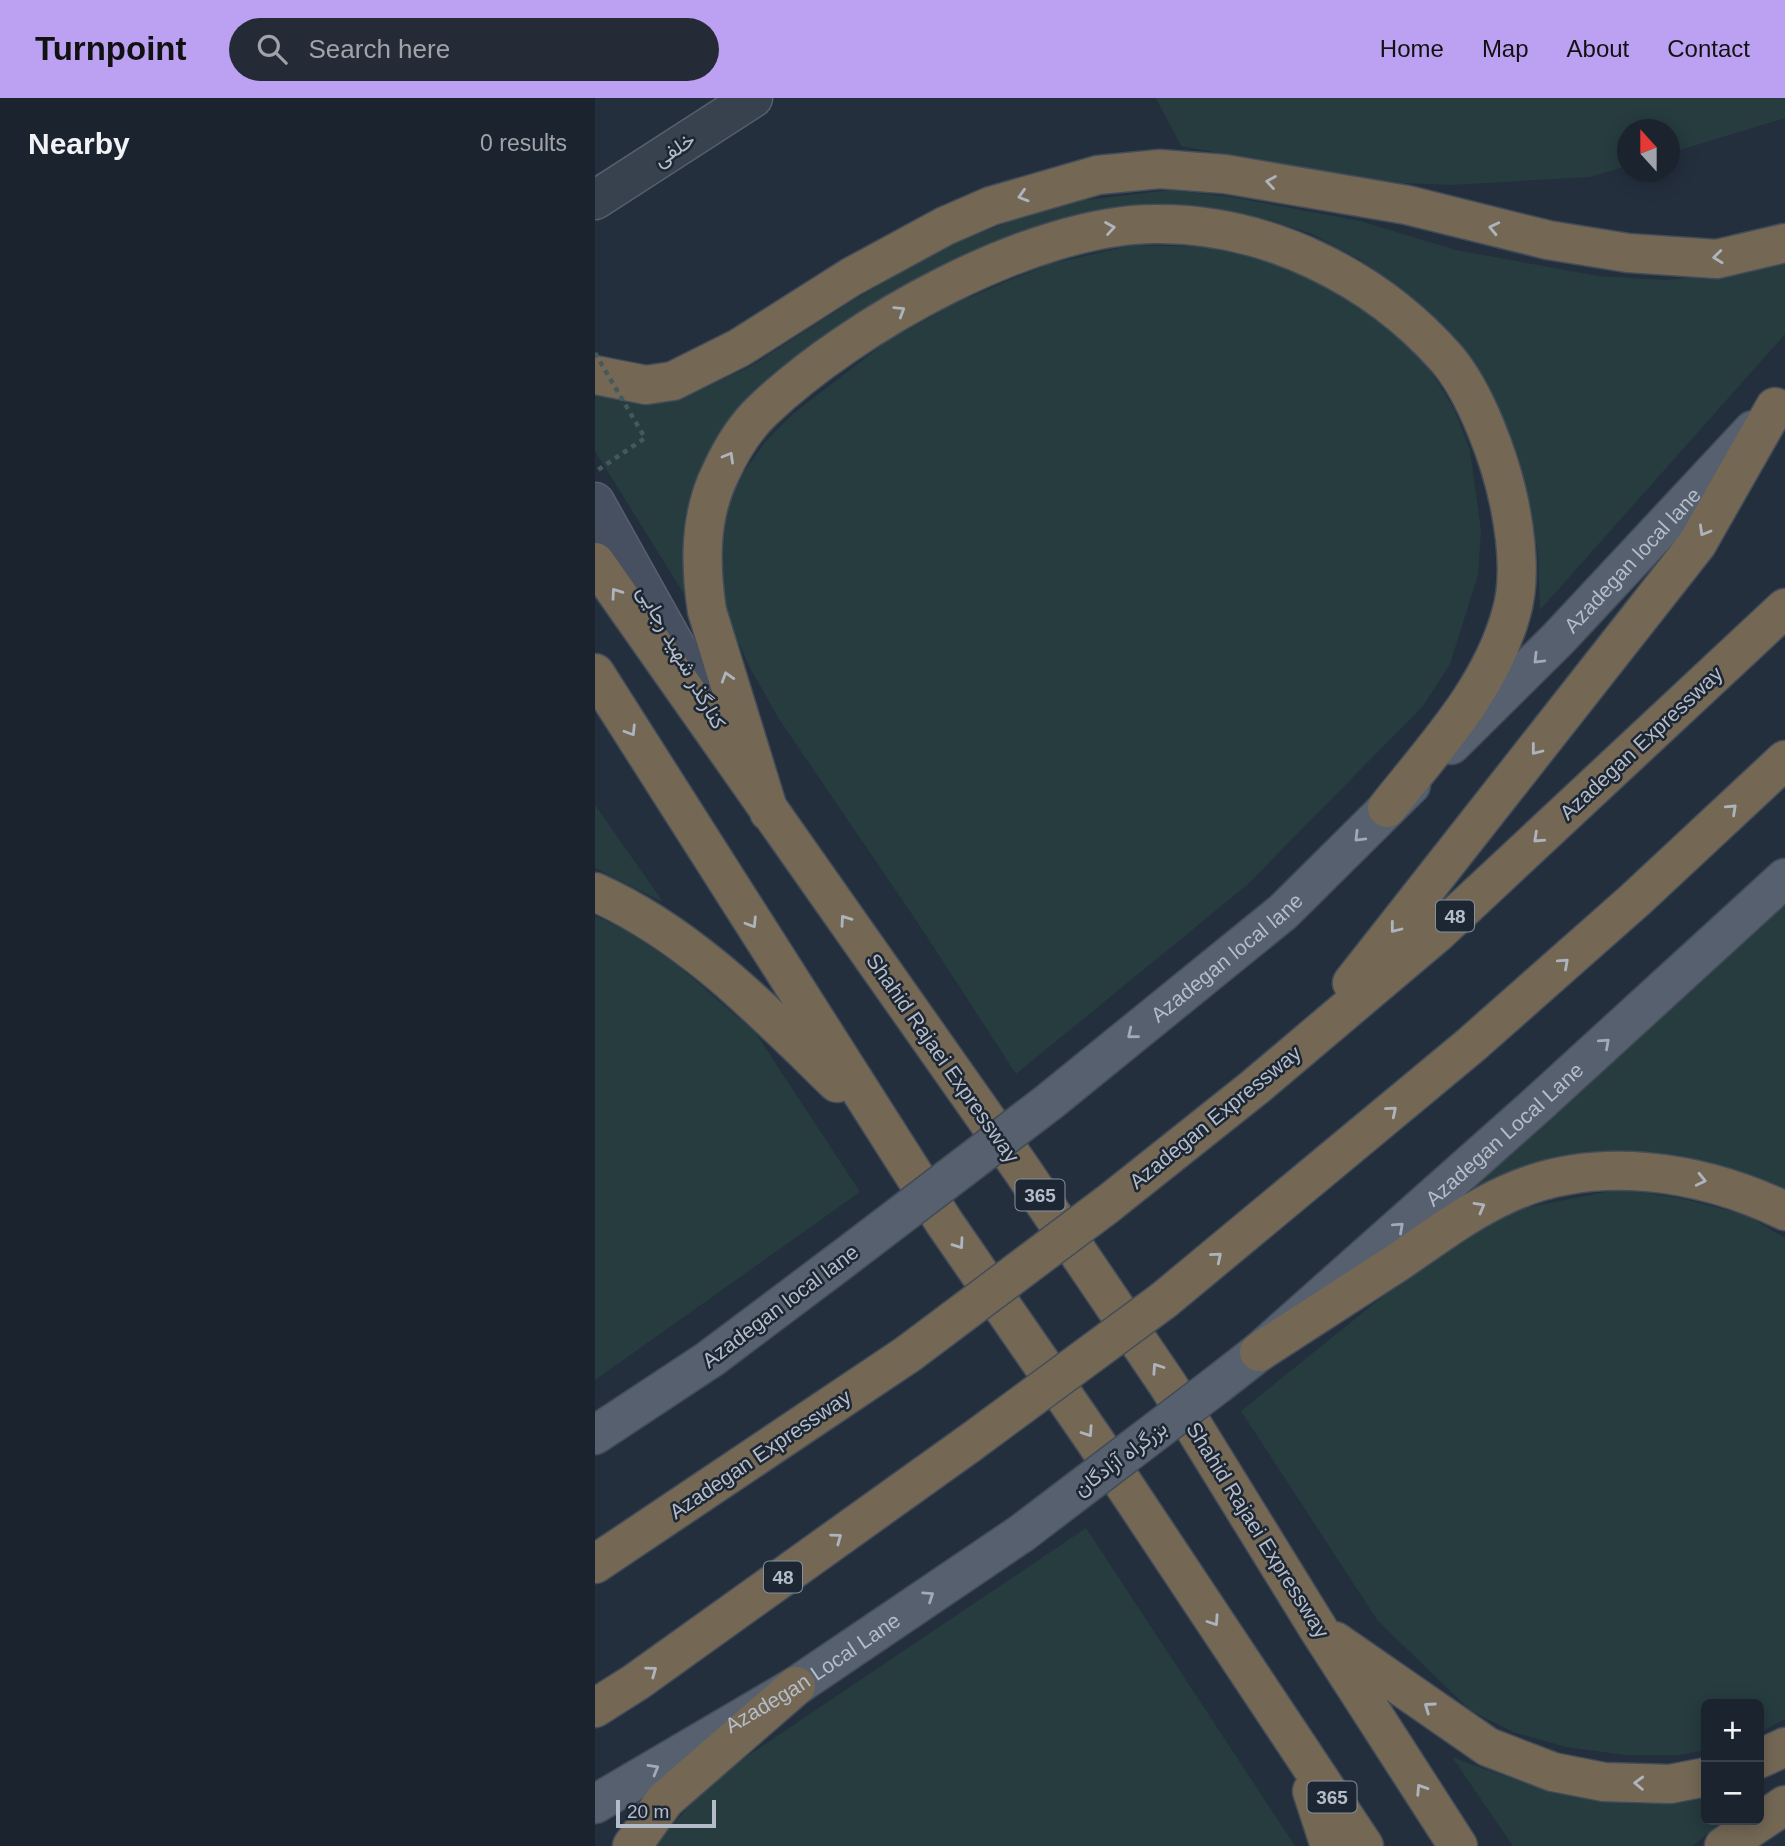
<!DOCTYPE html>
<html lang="en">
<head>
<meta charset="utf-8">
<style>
	:root { --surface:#1b232e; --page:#242b36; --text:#f1f3f6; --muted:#a0a4aa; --line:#39404a; --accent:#bca0f2 }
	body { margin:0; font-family:Helvetica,Vazirmatn,sans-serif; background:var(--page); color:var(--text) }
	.controls { position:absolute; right:21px; bottom:21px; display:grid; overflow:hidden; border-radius:10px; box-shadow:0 4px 18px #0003 }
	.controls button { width:63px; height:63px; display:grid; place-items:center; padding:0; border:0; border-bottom:2px solid var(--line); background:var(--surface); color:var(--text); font:35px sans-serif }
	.compass { position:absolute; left:1022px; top:21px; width:63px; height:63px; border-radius:50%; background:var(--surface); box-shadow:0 4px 18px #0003; rotate:339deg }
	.scale { position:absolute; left:21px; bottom:18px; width:100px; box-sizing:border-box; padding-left:7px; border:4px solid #b4bcc9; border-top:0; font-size:19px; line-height:24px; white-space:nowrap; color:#b4bcc9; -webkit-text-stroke:5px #1d2633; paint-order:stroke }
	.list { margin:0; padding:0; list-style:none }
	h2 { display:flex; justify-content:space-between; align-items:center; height:91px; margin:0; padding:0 28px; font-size:30px }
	h2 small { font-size:23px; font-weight:400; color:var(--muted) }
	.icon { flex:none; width:38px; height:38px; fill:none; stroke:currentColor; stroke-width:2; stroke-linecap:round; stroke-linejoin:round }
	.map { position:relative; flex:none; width:1190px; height:1748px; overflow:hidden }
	header { display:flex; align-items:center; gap:42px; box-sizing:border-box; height:98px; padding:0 35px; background:var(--accent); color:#111 }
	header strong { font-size:33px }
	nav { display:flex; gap:38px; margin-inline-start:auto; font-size:24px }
	.search { width:490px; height:63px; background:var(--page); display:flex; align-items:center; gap:18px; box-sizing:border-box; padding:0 24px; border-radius:38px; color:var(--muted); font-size:26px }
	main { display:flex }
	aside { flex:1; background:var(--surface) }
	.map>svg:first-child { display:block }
</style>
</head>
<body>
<header>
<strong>Turnpoint</strong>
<div class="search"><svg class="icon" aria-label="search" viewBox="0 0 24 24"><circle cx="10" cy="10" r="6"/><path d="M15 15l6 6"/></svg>Search here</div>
<nav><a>Home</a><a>Map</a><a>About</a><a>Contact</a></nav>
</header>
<main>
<aside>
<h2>Nearby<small>0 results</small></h2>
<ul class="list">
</ul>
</aside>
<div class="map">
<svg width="1190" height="1748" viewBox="0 0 1190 1748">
	<rect width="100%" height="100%" fill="#242f3e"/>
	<path fill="#263c3f" d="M561,0H1190V20L1075,55L1074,32H1032V68L995,79L857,87L782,84L586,48Z
		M575,92L637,99L765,123L861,152L1003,178L1071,182L1149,174L1190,161V236L945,512L943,455L932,391L911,332L867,254L847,228L824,205L766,162L717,136L678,123L629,114L578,107L492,116L457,123L371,156L358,163L101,384L90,419L89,496L0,353V298L42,306L65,305L97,296L156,268L259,202L353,147L428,119L490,102Z
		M538,147L619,149L703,173L765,207L802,238L836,273L859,311L875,352L886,433L883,477L855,566L828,608L652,787L421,976L327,831L184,621L155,570L134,523L126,470L128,420L148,375L170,344L199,315L291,244L361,205L451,167Z
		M0,707L68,804L0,770Z
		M1190,806V1097L1135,1071L1035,1054L943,1066L788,1161Z
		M0,818L33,833L81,866L160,934L265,1094L0,1282Z
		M1025,1091L1089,1101L1151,1117L1190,1140V1621L1164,1635V1606H1111V1652L1085,1657H1031L971,1649L918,1634L875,1612L783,1523L646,1313L833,1162L877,1133L919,1112Z
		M491,1430L700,1748H59L111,1689L151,1659Z
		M857,1659C940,1690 1022,1720 1111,1699V1722H1128L1098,1748H918Z"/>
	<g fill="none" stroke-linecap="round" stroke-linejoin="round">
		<defs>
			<path id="street" d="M0,102L158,0"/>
			<path id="secondary" d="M0,404L99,581"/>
			<g id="primary">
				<path id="s1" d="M856,647L963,541L1158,332"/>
				<path id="s2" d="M454,1004L688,814L816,687"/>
				<path id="s3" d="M623,1286L664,1254L944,1005L1190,780"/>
				<path d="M0,1337L115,1261L248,1161"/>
				<path id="s4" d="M0,1706L201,1588L427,1435"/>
			</g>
			<path id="highway" d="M0,277L51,287L78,283L144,250L256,179L350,128L396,108L503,77L565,71L630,76L812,107L953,142L1033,155L1122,161L1190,145
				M0,464L425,1069L573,1287L724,1532L863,1748
				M0,575L349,1124L498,1340L769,1748
				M174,714L112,513C105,466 104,418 126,374C136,352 151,328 168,312C257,227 437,126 561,126C671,125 780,179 852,261C881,295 905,361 914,404C921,438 926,483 916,516C895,592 839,650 792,710
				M0,794C96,837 168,913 242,985
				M757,885L1102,446L1180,309
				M513,1106L660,989L841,836L1190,510
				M569,1202L876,947L1040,802L1190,662
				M664,1254C711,1224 757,1194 803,1164C839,1140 872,1114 912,1096C1000,1056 1105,1072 1190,1113
				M0,1466L313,1256
				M740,1543L893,1649L958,1674L1009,1684L1075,1686L1111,1679
				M0,1610L41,1584L375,1345
				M1164,1661L1190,1649
				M717,1693L735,1748
				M37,1748L70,1702L201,1588
				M1129,1748L1190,1707"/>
		</defs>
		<use href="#street" stroke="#565f6c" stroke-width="41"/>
		<use href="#secondary" stroke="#565f6c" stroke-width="41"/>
		<use href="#primary" stroke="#414a57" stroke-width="41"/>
		<use href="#highway" stroke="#434c59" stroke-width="41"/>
		<use href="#street" stroke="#38414e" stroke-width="38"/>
		<use href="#secondary" stroke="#465061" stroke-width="38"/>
		<use href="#primary" stroke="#56606e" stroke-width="38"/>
		<use href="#highway" stroke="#746855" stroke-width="38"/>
		<defs>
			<path id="primary-bridge" d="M248,1161L454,1004
				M427,1435L623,1286"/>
			<path id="highway-bridge" d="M313,1256L513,1106
				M375,1345L569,1202"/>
		</defs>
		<use href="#primary-bridge" stroke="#414a57" stroke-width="41" stroke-linecap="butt"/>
		<use href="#highway-bridge" stroke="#434c59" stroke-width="41" stroke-linecap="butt"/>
		<path stroke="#44595c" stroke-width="4.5" stroke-dasharray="5 5" stroke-linecap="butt" d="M0,255L50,340L0,374"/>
		<use href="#primary-bridge" stroke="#56606e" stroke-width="38"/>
		<use href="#highway-bridge" stroke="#746855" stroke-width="38"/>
	</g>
	<defs><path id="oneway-chevron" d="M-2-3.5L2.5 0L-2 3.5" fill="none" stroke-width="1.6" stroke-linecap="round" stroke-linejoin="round" transform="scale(1.75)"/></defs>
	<g stroke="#aeb4bd">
		<use href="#oneway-chevron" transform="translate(676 84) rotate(-171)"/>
		<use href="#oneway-chevron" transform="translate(428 98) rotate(163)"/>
		<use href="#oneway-chevron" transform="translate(515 130) rotate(-9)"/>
		<use href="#oneway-chevron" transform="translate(899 130) rotate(-167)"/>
		<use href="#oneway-chevron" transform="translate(1123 159) rotate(174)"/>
		<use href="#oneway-chevron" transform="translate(305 213) rotate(-32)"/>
		<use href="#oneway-chevron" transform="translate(134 359) rotate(-60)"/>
		<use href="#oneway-chevron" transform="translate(1109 433) rotate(120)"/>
		<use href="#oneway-chevron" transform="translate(21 495) rotate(-125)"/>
		<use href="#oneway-chevron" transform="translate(132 579) rotate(-107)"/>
		<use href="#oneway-chevron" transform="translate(36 633) rotate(58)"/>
		<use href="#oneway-chevron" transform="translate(941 652) rotate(128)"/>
		<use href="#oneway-chevron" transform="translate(1137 711) rotate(-43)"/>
		<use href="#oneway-chevron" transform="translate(943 740) rotate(137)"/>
		<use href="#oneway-chevron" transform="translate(250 822) rotate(-125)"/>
		<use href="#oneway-chevron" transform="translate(157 825) rotate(58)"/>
		<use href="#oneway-chevron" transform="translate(800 830) rotate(128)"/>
		<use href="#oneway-chevron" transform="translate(969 865) rotate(-42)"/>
		<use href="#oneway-chevron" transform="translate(797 1013) rotate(-40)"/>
		<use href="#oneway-chevron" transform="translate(1106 1082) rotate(13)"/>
		<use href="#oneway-chevron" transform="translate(885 1109) rotate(-29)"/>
		<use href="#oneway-chevron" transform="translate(364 1146) rotate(55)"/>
		<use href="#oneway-chevron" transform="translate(622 1159) rotate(-40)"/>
		<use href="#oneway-chevron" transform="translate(562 1270) rotate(-124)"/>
		<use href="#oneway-chevron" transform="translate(493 1334) rotate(56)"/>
		<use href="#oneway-chevron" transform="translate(242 1440) rotate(-36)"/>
		<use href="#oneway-chevron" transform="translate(619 1523) rotate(56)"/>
		<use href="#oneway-chevron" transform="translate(57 1573) rotate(-36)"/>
		<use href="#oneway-chevron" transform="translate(834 1609) rotate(-145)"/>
		<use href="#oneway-chevron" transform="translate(1044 1685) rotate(-178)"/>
		<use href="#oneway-chevron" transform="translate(826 1691) rotate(-123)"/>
	</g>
	<g stroke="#a1aab7">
		<use href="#oneway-chevron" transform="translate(943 561) rotate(135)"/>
		<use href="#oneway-chevron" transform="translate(764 739) rotate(135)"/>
		<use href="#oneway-chevron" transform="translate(537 936) rotate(141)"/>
		<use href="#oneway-chevron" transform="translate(1010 945) rotate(-42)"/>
		<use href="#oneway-chevron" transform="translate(804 1129) rotate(-42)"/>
		<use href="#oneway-chevron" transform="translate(334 1498) rotate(-34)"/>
		<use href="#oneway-chevron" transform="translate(59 1671) rotate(-30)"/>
	</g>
	<g text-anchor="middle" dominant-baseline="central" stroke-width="5" stroke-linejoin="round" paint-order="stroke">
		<g fill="#1d2633" stroke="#878f9c" stroke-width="2">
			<rect x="841" y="802.5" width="38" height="31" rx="5"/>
			<rect x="420.5" y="1081.5" width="49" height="31" rx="5"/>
			<rect x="169" y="1463.5" width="38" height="31" rx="5"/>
			<rect x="712.5" y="1683.5" width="49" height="31" rx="5"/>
		</g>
		<g font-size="19" font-weight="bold" fill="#b4bcc9">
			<text x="860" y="818">48</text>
			<text x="445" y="1097">365</text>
			<text x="188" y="1479">48</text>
			<text x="737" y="1699">365</text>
		</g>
		<g font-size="21" fill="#b4bcc9" stroke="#1d2633">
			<text transform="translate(79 51) rotate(-33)">خلفی</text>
			<text stroke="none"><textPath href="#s1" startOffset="259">Azadegan local lane</textPath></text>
			<text transform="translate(87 559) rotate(61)">کنارگذر شهید رجایی</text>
			<text transform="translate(1046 645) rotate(-43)">Azadegan Expressway</text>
			<text stroke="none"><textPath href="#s2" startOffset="229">Azadegan local lane</textPath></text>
			<text transform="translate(348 960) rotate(55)">Shahid Rajaei Expressway</text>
			<text transform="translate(620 1019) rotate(-39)">Azadegan Expressway</text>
			<text stroke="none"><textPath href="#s3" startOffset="380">Azadegan Local Lane</textPath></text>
			<text transform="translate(185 1208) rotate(-37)">Azadegan local lane</text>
			<text transform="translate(165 1356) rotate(-34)">Azadegan Expressway</text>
			<text transform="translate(525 1360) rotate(-37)">بزرگراه آزادگان</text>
			<text transform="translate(663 1432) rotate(58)">Shahid Rajaei Expressway</text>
			<text stroke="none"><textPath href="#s4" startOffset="254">Azadegan Local Lane</textPath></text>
		</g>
	</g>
</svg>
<div class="controls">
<button>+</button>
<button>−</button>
</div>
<svg class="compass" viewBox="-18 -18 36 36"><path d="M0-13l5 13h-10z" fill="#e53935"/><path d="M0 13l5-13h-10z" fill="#a0a4aa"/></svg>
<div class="scale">20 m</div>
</div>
</main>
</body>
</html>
